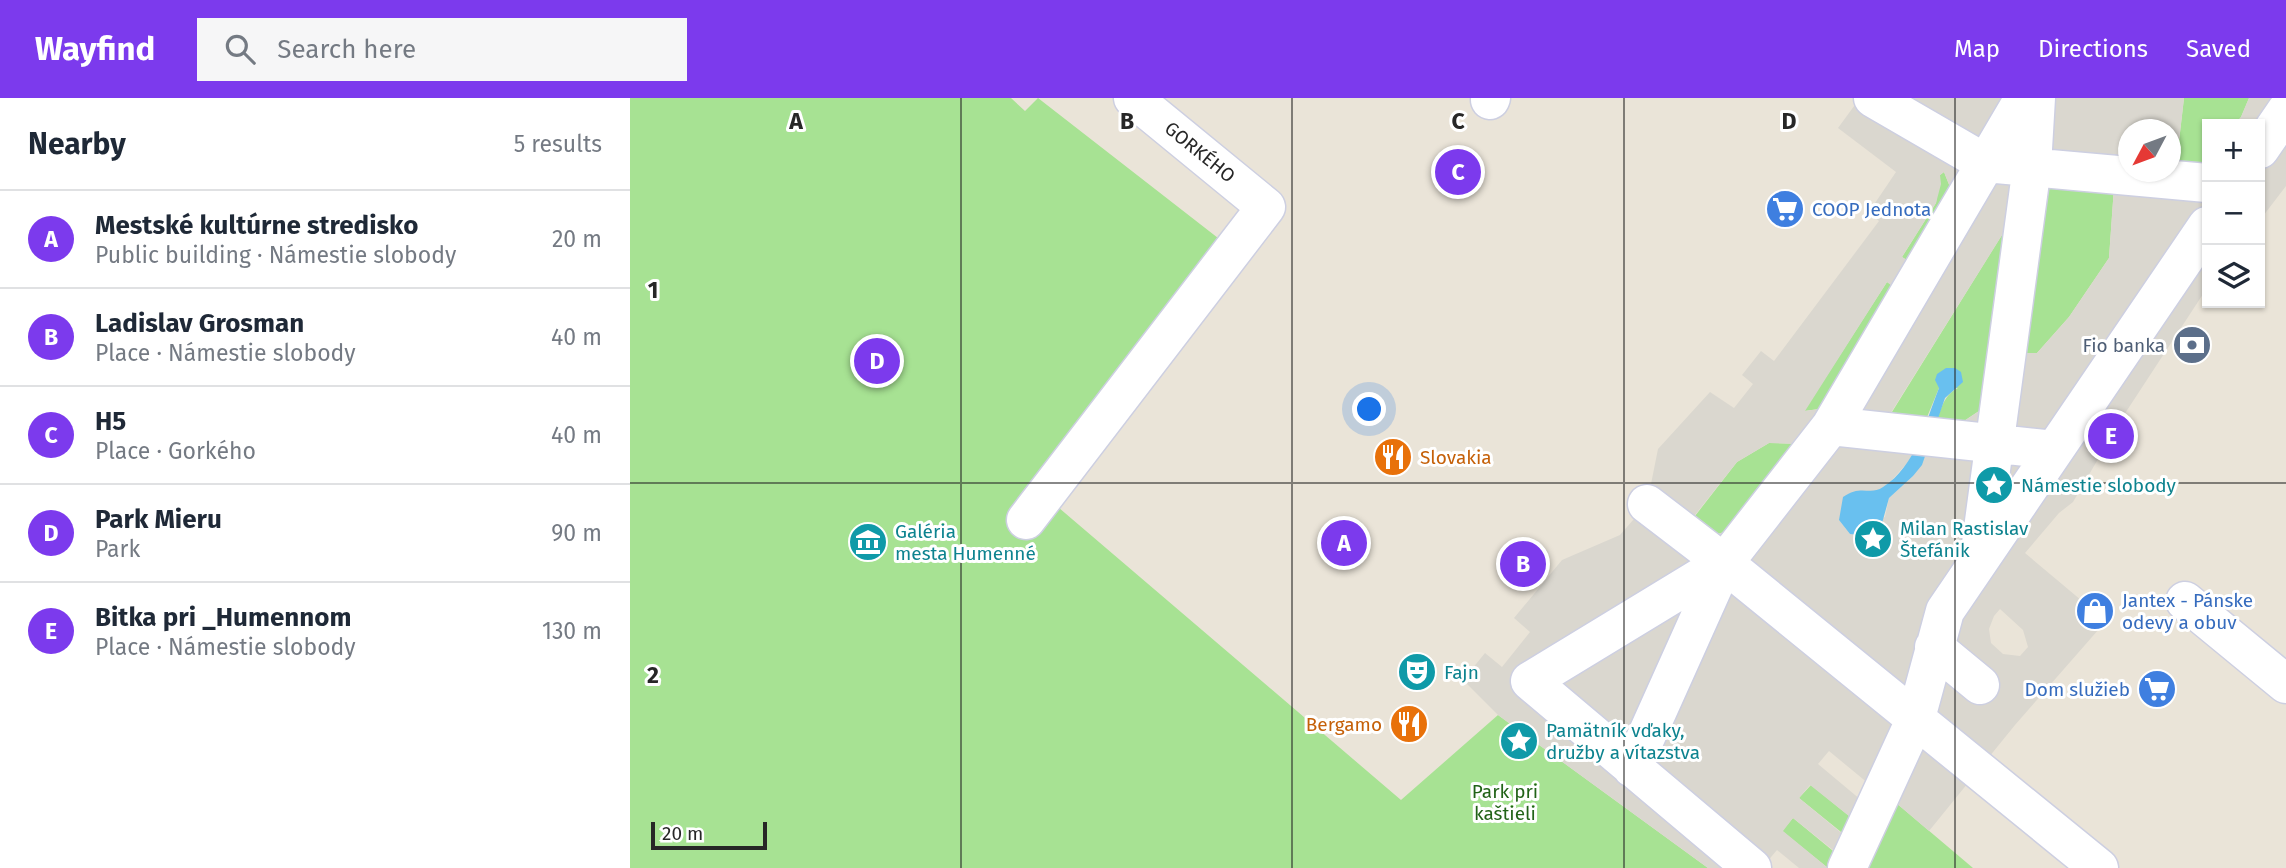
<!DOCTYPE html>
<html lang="en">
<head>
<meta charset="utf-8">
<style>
	:root { --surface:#fff; --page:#f6f6f7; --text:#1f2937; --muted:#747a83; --line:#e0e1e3; --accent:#7c3aed }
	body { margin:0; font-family:"Fira Sans",sans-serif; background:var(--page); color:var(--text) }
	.controls { position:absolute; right:21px; top:21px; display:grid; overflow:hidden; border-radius:0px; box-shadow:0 2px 5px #0004 }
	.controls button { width:63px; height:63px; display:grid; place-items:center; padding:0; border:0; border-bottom:2px solid var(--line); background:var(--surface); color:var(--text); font:35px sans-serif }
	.compass { position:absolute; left:1488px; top:21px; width:63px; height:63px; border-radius:50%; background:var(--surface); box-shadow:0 2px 5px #0004; rotate:229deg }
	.scale { position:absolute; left:21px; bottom:18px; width:116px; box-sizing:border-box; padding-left:7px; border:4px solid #272727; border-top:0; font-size:19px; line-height:24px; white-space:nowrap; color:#272727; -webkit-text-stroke:5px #fff; paint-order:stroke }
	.you { position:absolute; left:740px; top:312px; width:24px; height:24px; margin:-18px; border:5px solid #fff; border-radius:50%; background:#1a73e8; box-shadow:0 0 0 10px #1a73e833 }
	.badge { display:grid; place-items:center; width:46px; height:46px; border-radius:50%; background:var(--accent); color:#fff; font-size:23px; font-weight:700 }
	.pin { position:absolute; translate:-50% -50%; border:4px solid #fff; box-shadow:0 2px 7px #0006 }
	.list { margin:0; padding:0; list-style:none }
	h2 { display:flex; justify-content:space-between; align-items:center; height:91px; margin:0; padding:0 28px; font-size:30px }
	h2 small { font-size:23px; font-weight:400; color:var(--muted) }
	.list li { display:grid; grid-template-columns:46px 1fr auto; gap:21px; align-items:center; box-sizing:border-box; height:98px; padding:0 28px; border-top:2px solid var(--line) }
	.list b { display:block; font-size:26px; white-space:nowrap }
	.list p { margin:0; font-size:23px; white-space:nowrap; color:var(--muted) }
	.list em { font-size:23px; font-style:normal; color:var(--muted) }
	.icon { flex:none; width:38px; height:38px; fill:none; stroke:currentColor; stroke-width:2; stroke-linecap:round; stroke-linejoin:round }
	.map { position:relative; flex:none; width:1656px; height:770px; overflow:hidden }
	header { display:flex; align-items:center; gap:42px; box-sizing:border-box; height:98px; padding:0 35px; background:var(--accent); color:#fff }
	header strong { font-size:33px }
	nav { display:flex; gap:38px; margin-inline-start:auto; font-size:24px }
	.search { width:490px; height:63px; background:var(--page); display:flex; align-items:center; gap:18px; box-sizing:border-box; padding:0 24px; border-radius:0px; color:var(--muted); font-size:26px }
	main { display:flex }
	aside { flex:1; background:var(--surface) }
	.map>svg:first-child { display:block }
</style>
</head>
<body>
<header>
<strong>Wayfind</strong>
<div class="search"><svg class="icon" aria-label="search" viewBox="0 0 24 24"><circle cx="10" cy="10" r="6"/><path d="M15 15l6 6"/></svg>Search here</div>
<nav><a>Map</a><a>Directions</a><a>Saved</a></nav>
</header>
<main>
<aside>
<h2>Nearby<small>5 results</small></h2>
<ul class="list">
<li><span class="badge">A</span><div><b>Mestské kultúrne stredisko</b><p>Public building · Námestie slobody</p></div><em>20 m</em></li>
<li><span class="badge">B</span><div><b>Ladislav Grosman</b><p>Place · Námestie slobody</p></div><em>40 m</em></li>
<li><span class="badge">C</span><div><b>H5</b><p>Place · Gorkého</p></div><em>40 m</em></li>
<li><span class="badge">D</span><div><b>Park Mieru</b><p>Park</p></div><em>90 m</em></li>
<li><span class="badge">E</span><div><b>Bitka pri _Humennom</b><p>Place · Námestie slobody</p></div><em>130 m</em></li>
</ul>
</aside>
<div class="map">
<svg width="1656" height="770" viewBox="0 0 1656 770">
	<rect width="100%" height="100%" fill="#eae4d8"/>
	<path fill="#a7e293" d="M0,0H381L395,13L408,0L588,140L401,386L771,702L868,617L1078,770H0Z
		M1554,0H1619L1611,19L1605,26H1577V58L1566,71L1546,69Z
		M1314,74L1320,89L1283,166L1272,159L1306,105L1310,77Z
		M1411,80L1484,89L1479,160L1439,219L1407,255H1389Z
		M1375,132L1361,305L1331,325L1306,324C1312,309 1314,297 1328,290H1309L1295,324L1257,322Z
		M1257,184L1267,191L1189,311L1174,313Z
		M1139,345L1171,346L1112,428L1088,436L1065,418L1107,364Z
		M1181,687L1224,722L1216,738L1169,700Z
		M1265,704L1343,770H1234Z
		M1163,720L1208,757L1202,770H1198L1152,733Z"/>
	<path fill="#dad7cf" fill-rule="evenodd" d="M1230,0H1554L1546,69L1566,71L1577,58V190L1492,320L1443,404L1429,415L1395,455L1476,523L1385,627L1299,733L1265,704L1208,756L1163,720L1153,733L1198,770H1169L1147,752L1136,765L1141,770H1078L868,617L833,582L855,555L872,569L900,534L884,520L932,462L990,437L1017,406L1028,351L1080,294L1104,310L1123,286L1112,277L1131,253L1144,263L1249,123L1239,114L1266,74L1208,30ZM1498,32H1540V74H1498ZM1314,74L1320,89L1283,166L1272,159L1306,105L1311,86L1310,77ZM1411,80L1484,89L1479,160L1439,219L1407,255H1389ZM1374,134L1361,305L1331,325L1296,356L1283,378L1259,400L1255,419L1220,436L1209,422L1261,383L1278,364L1286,350L1257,321ZM1257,184L1266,191L1189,311L1175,313ZM1139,345L1170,346L1112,428L1088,436L1065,417L1107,364ZM1370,511L1393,532L1398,549L1390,558L1373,556L1361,545L1359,531L1364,518ZM1199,653L1239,686L1231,702L1188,666ZM1180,687L1224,722L1215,738L1169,700Z
		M1619,0H1656V88L1630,122V26H1605L1611,19Z"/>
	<path fill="#69c0ef" d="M1316,270H1325L1331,274L1333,284L1315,300L1292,367L1283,378L1259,400L1251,429L1237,438L1220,436L1209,422L1213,399C1231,386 1240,398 1253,389C1286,368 1295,325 1309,290L1305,282L1307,276Z"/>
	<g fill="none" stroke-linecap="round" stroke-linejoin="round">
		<defs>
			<path id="minor" d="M1243,0L1355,65L1577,85
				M860,2L861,0
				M1630,51L1656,13
				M1201,328L1424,352
				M1017,406L1094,465L1469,770
				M396,422L636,109L503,0
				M1350,453L1402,68L1406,0
				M1094,465L900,583L1122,770
				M1555,503L1656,586
				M1304,549L1350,587
				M1002,670L1094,465L1201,328L1394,0
				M1217,770L1286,620L1315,513L1577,128"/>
		</defs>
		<use href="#minor" stroke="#cdcfe1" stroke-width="41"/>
		<use href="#minor" stroke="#fff" stroke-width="38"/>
	</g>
	<path fill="none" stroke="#272727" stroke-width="2" stroke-opacity="0.55" d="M331,0V770M662,0V770M994,0V770M1325,0V770M0,385H1656"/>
	<defs>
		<symbol id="supermarket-disc" viewBox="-11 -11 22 22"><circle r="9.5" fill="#3f7fe0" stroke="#fff"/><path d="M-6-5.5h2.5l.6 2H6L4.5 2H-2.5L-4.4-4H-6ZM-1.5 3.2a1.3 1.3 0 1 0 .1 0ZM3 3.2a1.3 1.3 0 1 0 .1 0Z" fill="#fff"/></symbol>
		<symbol id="bank-disc" viewBox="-11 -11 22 22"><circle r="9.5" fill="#5c6f8a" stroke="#fff"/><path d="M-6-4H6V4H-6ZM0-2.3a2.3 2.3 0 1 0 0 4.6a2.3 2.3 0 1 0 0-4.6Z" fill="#fff"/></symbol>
		<symbol id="restaurant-disc" viewBox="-11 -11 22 22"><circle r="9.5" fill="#e8710a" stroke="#fff"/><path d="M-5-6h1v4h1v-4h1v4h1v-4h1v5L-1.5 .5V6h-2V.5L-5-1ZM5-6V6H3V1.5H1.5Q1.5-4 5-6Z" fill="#fff"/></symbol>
		<symbol id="sight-disc" viewBox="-11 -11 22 22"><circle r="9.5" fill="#0f9aa8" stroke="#fff"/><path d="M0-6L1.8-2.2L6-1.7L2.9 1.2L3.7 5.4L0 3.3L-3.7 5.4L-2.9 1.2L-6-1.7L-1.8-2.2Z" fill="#fff"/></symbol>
		<symbol id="museum-disc" viewBox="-11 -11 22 22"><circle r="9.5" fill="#0f9aa8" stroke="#fff"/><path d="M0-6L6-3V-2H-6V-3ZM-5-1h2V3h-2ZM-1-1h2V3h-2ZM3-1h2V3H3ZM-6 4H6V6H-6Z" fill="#fff"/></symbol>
		<symbol id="shop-disc" viewBox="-11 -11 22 22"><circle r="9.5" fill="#3f7fe0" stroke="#fff"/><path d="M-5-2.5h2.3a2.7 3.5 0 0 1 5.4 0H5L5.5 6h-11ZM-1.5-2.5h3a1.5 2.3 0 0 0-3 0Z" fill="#fff"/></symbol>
		<symbol id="theatre-disc" viewBox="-11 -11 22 22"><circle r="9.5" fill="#0f9aa8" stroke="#fff"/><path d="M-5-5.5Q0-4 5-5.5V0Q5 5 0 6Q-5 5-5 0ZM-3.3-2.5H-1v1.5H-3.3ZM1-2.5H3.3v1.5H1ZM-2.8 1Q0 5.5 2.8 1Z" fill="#fff"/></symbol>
	</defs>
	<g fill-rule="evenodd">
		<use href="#supermarket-disc" x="1133" y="89" width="44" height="44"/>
		<use href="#bank-disc" x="1540" y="225" width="44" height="44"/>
		<use href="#restaurant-disc" x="741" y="337" width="44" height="44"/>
		<use href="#sight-disc" x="1342" y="365" width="44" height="44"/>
		<use href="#sight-disc" x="1221" y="419" width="44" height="44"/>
		<use href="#museum-disc" x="216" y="422" width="44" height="44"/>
		<use href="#shop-disc" x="1443" y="491" width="44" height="44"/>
		<use href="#theatre-disc" x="765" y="552" width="44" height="44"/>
		<use href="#supermarket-disc" x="1505" y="569" width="44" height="44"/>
		<use href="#restaurant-disc" x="757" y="604" width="44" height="44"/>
		<use href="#sight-disc" x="867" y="621" width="44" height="44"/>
	</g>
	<g text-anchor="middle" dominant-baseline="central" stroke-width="6" stroke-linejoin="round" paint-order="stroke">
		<g font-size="19" fill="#272727" stroke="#fff">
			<text transform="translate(570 54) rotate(39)">GORKÉHO</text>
		</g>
		<g font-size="19" fill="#366cbe" stroke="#fff" text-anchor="start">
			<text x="1182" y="111">COOP Jednota</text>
			<text x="1492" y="502">Jantex - Pánske<tspan x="1492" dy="22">odevy a obuv</tspan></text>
			<text x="1500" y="591" text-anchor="end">Dom služieb</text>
		</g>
		<g font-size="19" fill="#4e5e75" stroke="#fff" text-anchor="end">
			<text x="1535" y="247">Fio banka</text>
		</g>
		<g font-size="19" fill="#c56008" stroke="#fff" text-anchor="start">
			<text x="790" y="359">Slovakia</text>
			<text x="752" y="626" text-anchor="end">Bergamo</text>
		</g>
		<g font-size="19" fill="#0d838f" stroke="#fff" text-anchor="start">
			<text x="1391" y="387">Námestie slobody</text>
			<text x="1270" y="430">Milan Rastislav<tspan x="1270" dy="22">Štefánik</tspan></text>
			<text x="265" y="433">Galéria<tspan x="265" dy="22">mesta Humenné</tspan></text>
			<text x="814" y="574">Fajn</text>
			<text x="916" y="632">Pamätník vďaky,<tspan x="916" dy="22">družby a vítazstva</tspan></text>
		</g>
		<g font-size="19" fill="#226318" stroke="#fff">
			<text x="875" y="693">Park pri<tspan x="875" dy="22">kaštieli</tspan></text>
		</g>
	</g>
	<g font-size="23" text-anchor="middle" font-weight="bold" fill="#272727" stroke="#fff" stroke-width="6" stroke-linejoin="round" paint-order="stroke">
		<text x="166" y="31">A</text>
		<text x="497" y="31">B</text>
		<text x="828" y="31">C</text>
		<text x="1159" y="31">D</text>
		<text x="23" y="200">1</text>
		<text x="23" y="585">2</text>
	</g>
</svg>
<div class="controls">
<button>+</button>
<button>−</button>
<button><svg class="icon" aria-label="layers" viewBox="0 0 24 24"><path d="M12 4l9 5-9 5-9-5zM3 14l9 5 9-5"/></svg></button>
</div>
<svg class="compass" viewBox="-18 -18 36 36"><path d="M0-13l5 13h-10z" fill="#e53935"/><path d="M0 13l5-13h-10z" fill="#747a83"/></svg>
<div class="scale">20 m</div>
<div class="you"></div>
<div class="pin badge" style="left:714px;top:445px">A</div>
<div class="pin badge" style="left:893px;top:466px">B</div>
<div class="pin badge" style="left:828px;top:74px">C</div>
<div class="pin badge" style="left:247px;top:263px">D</div>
<div class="pin badge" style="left:1481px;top:338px">E</div>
</div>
</main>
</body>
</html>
